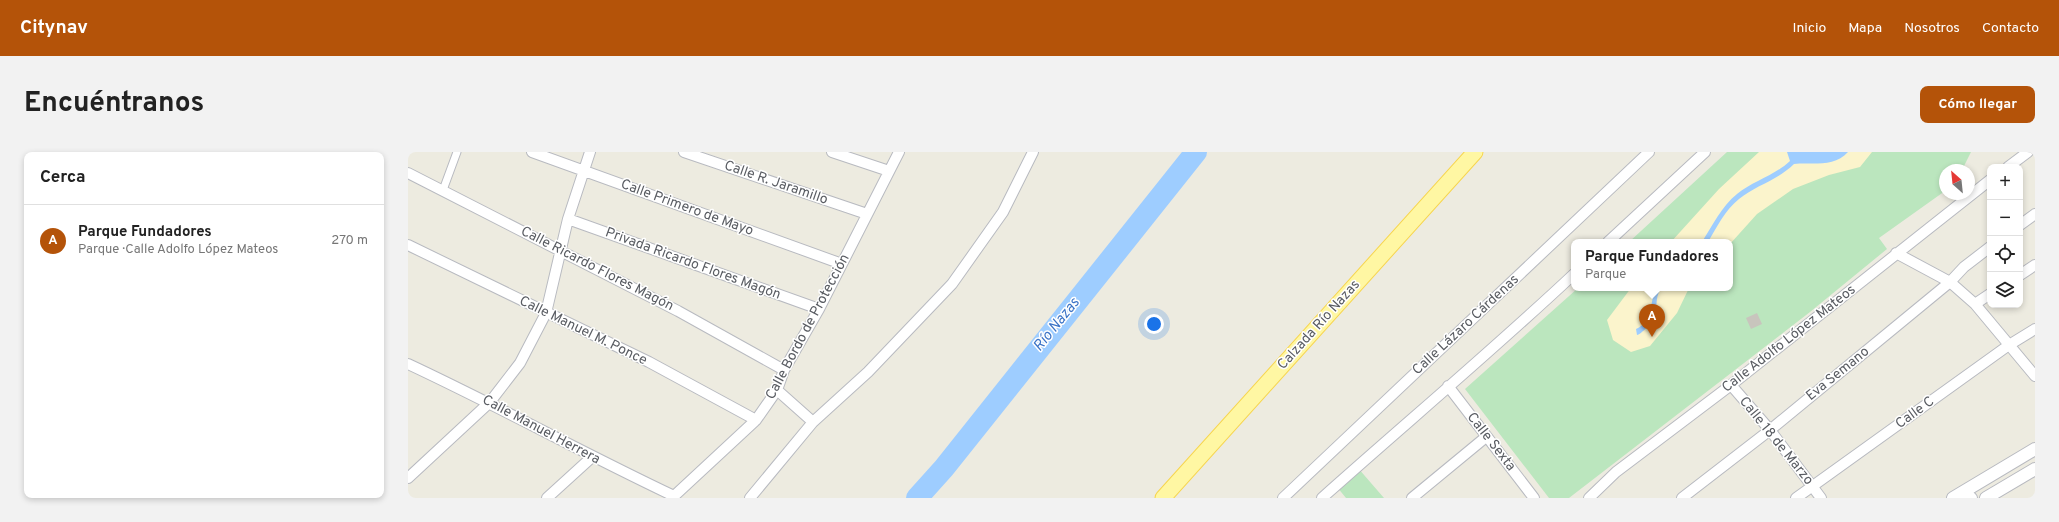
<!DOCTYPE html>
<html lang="es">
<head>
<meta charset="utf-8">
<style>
	:root { --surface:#fff; --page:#f2f2f2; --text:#222; --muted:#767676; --line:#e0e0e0; --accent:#b45309 }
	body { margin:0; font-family:Overpass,sans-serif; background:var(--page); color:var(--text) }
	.controls { position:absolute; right:12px; top:12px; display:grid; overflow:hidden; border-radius:8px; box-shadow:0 2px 6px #0003 }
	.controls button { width:36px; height:36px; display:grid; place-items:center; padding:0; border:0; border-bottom:1px solid var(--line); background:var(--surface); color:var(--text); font:20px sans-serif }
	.compass { position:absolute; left:1531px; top:12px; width:36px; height:36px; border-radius:50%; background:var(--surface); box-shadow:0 2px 6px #0003; rotate:333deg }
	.you { position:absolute; left:746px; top:172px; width:14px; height:14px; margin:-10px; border:3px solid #fff; border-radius:50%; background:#1a73e8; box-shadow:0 0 0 6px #1a73e833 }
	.badge { display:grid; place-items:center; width:26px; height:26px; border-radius:50%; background:var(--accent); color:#fff; font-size:13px; font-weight:700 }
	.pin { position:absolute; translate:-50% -33px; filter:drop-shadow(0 1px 2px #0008) }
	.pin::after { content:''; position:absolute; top:21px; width:14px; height:12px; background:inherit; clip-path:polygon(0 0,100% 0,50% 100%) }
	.popup { position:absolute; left:1163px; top:87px; width:162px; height:52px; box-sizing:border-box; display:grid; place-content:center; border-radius:8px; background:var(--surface); filter:drop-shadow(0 1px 3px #0005); font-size:13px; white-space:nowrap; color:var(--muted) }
	.popup b { font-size:15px; color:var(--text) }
	.popup::after { content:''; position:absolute; left:50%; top:100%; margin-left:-8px; border:8px solid transparent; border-top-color:var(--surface) }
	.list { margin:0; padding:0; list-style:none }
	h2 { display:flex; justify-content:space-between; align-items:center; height:52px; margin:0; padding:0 16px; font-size:17px }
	h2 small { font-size:13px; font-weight:400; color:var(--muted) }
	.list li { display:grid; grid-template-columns:26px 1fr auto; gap:12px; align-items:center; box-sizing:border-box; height:72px; padding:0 16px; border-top:1px solid var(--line) }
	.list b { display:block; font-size:15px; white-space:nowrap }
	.list p { margin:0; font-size:13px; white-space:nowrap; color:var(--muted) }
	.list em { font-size:13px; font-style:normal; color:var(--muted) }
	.icon { flex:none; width:22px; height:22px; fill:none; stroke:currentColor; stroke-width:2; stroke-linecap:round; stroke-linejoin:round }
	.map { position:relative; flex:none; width:1627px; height:346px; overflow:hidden; border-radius:8px }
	header { display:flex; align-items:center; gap:24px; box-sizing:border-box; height:56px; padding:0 20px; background:var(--accent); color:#fff }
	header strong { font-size:19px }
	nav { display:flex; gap:22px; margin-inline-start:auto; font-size:14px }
	.intro { display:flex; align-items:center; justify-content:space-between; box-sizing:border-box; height:96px; padding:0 24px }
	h1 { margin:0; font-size:28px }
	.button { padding:10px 18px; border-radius:8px; background:var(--accent); color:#fff; font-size:14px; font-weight:700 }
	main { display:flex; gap:24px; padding:0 24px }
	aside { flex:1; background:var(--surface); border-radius:8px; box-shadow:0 2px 6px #0003 }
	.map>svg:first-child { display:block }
</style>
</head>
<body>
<header>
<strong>Citynav</strong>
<nav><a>Inicio</a><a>Mapa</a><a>Nosotros</a><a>Contacto</a></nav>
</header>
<div class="intro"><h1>Encuéntranos</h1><a class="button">Cómo llegar</a></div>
<main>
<aside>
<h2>Cerca<small></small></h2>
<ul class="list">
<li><span class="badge">A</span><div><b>Parque Fundadores</b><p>Parque · Calle Adolfo López Mateos</p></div><em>270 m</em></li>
</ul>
</aside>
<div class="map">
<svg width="1627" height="346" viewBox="0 0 1627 346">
	<rect width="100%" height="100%" fill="#edebe0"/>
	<path fill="#bbe6be" d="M1319,0H1563L1554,18H1537V39L1471,86L1479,97L1402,160L1161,346H1141L1057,237L1170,136H1322V90H1221Z
		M950,316L976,346H938L929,335Z"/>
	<path fill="#fbf4cc" d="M1351,0H1464L1452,15L1421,23L1385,37L1349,62L1322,92V90H1263L1311,37Z
		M1223,136H1281L1269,161L1242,194L1223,200L1205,188L1199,168Z"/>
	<path fill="#9ecdff" d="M1379,0H1440C1426,16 1404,10 1386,12C1370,28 1348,33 1331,47C1317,58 1309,75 1300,90H1294C1304,74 1314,54 1329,42C1345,29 1366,24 1382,9Z
		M1248,136H1253C1246,148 1250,156 1247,164C1244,170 1234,182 1229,183L1228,177C1246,169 1241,151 1248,136Z"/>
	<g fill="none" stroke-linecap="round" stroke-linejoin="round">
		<path stroke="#9ecdff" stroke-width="22" d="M509,346L536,316L788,0"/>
	</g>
	<path fill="#c8c5bd" d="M1349,161L1354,172L1343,177L1338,166Z"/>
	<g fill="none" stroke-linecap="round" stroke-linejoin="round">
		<defs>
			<path id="pedestrian" d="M35,38L49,0"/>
			<path id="minor" d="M124,0L434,112
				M276,0L459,62
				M424,0L481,19
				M1600,15L1620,0
				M0,21L270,159L376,218
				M160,67L411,157
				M1612,73L1627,62
				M1200,90L1297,0
				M0,93L241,210L348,268
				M1488,101L1542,130L1567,152L1627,224
				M1612,123L1627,113
				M1567,152L1582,142
				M0,212C90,254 177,302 266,344
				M1323,233L1362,278L1413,346
				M1040,234L1126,346
				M369,238L405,270
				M0,326L82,250L112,211L138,161L160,67L182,0
				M1557,339L1564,346
				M139,346L184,305
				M264,346L348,268L369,238L376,218L411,157L491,0
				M342,346L405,270L460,220L544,132L595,60L625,0
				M875,346L1241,0
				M914,346C998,271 1084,199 1166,122
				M1004,346L1078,285
				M1181,346L1208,320L1323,233L1582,28
				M1274,346L1362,278L1542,130L1556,115L1582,95
				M1388,346L1601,193L1627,177"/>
			<path id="tertiary" d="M1545,346L1627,297
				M1578,346L1627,317"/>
			<path id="primary" d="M755,346L1067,0"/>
		</defs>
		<use href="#pedestrian" stroke="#b8bac0" stroke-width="9"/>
		<use href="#minor" stroke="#b8bac0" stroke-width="12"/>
		<use href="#tertiary" stroke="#b8bac0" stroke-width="14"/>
		<use href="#primary" stroke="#f7d54f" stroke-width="17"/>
		<use href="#pedestrian" stroke="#fff" stroke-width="7"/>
		<use href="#minor" stroke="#fff" stroke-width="10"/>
		<use href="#tertiary" stroke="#fff" stroke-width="12"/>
		<use href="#primary" stroke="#fff7a3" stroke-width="15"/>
	</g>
	<g text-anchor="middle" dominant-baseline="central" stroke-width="3" stroke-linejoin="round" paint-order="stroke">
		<g font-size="14" fill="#595c62" stroke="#fff">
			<text transform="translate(368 31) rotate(19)">Calle R. Jaramillo</text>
			<text transform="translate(279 56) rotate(20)">Calle Primero de Mayo</text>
			<text transform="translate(285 112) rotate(20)">Privada Ricardo Flores Magón</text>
			<text transform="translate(189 117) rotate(27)">Calle Ricardo Flores Magón</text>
			<text transform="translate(911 173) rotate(-48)">Calzada Río Nazas</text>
			<text transform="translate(1058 173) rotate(-43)">Calle Lázaro Cárdenas</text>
			<text transform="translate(400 175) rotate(-62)">Calle Bordo de Protección</text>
			<text transform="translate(175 179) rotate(26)">Calle Manuel M. Ponce</text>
			<text transform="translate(1381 187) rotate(-38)">Calle Adolfo López Mateos</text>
			<text transform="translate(1430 222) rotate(-39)">Eva Semano</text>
			<text transform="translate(1507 261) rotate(-36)">Calle C</text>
			<text transform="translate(133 278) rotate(28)">Calle Manuel Herrera</text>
			<text transform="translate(1368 289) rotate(51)">Calle 18 de Marzo</text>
			<text transform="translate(1083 290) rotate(52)">Calle Sexta</text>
		</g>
		<g font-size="15" font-style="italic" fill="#3c74c7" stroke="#fff">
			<text transform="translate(649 173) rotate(-51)">Río Nazas</text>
		</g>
	</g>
</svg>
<div class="controls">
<button>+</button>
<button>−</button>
<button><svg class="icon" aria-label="locate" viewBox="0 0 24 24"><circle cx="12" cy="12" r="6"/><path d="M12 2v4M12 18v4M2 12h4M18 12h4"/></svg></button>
<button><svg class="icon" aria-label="layers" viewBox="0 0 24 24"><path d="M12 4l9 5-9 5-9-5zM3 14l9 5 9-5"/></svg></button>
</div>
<svg class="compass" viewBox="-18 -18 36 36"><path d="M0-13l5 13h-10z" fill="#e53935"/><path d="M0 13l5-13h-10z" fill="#767676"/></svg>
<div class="you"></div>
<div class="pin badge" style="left:1244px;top:185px">A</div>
<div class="popup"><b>Parque Fundadores</b>Parque</div>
</div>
</main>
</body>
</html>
